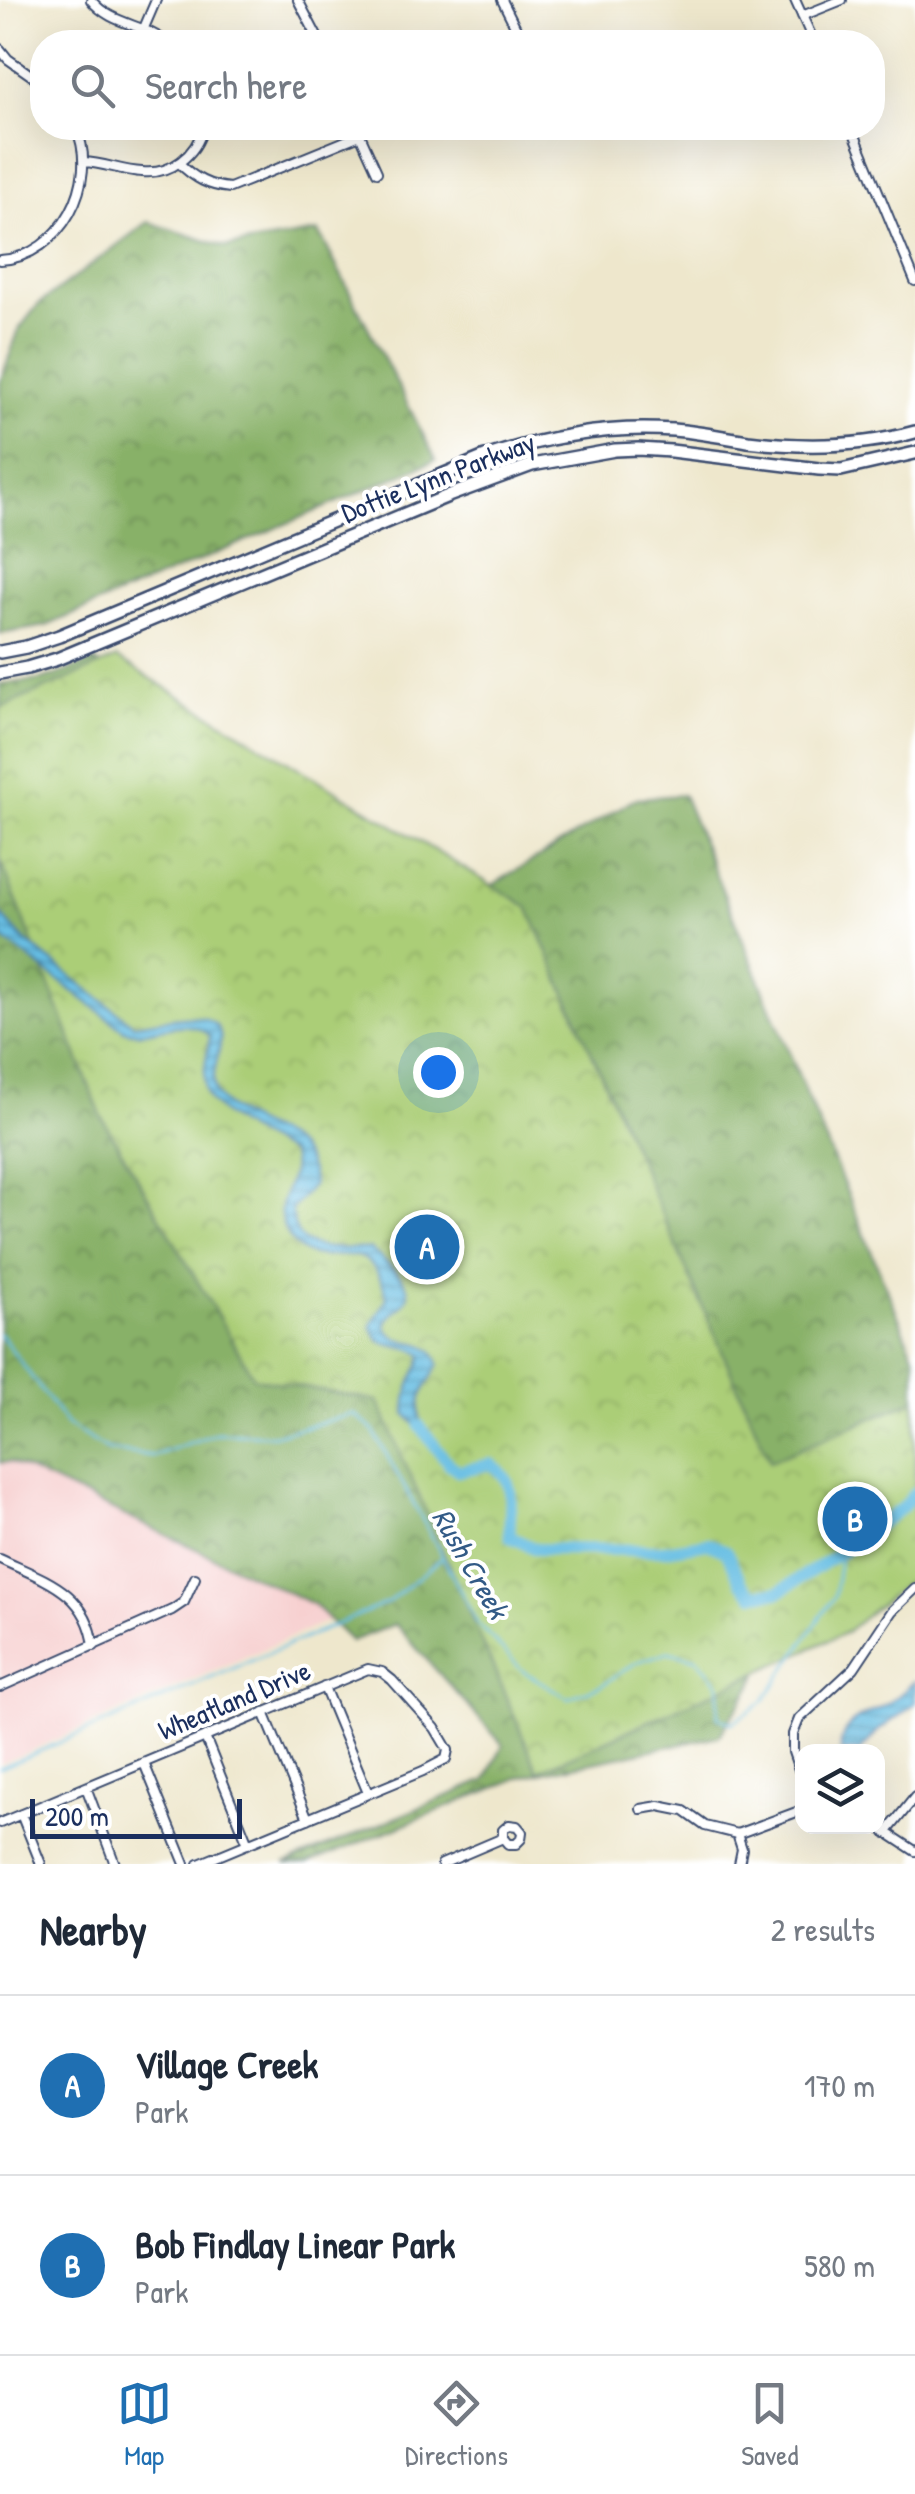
<!DOCTYPE html>
<html lang="en">
<head>
<meta charset="utf-8">
<style>
	:root { --surface:#fff; --page:#f2f2f3; --text:#1f2937; --muted:#747a83; --line:#e0e1e3; --accent:#1f6fb2 }
	body { margin:0; font-family:"Patrick Hand",sans-serif; background:var(--page); color:var(--text) }
	.controls { position:absolute; right:30px; bottom:30px; display:grid; overflow:hidden; border-radius:20px; box-shadow:0 10px 40px #0002 }
	.controls button { width:90px; height:90px; display:grid; place-items:center; padding:0; border:0; border-bottom:2px solid var(--line); background:var(--surface); color:var(--text); font:50px sans-serif }
	.scale { position:absolute; left:30px; bottom:25px; width:212px; box-sizing:border-box; padding-left:10px; border:5px solid #1b2f5e; border-top:0; font-size:28px; line-height:35px; white-space:nowrap; color:#1b2f5e; -webkit-text-stroke:8px #fff; paint-order:stroke }
	.you { position:absolute; left:438px; top:1072px; width:35px; height:35px; margin:-25px; border:8px solid #fff; border-radius:50%; background:#1a73e8; box-shadow:0 0 0 15px #1a73e833 }
	.badge { display:grid; place-items:center; width:65px; height:65px; border-radius:50%; background:var(--accent); color:#fff; font-size:32px; font-weight:700 }
	.pin { position:absolute; translate:-50% -50%; border:5px solid #fff; box-shadow:0 2px 10px #0006 }
	.list { margin:0; padding:0; list-style:none }
	h2 { display:flex; justify-content:space-between; align-items:center; height:130px; margin:0; padding:0 40px; font-size:42px }
	h2 small { font-size:32px; font-weight:400; color:var(--muted) }
	.list li { display:grid; grid-template-columns:65px 1fr auto; gap:30px; align-items:center; box-sizing:border-box; height:180px; padding:0 40px; border-top:2px solid var(--line) }
	.list b { display:block; font-size:38px; white-space:nowrap }
	.list p { margin:0; font-size:32px; white-space:nowrap; color:var(--muted) }
	.list em { font-size:32px; font-style:normal; color:var(--muted) }
	.icon { flex:none; width:55px; height:55px; fill:none; stroke:currentColor; stroke-width:2; stroke-linecap:round; stroke-linejoin:round }
	.map { position:relative; flex:none; width:915px; height:1864px; overflow:hidden }
	.search { position:absolute; background:var(--surface); box-shadow:0 10px 40px #0002; left:30px; right:30px; top:30px; height:110px; display:flex; align-items:center; gap:25px; box-sizing:border-box; padding:0 35px; border-radius:40px; color:var(--muted); font-size:38px }
	.sheet { height:490px; background:var(--surface) }
	nav { display:flex; justify-content:space-around; align-items:center; box-sizing:border-box; height:140px; border-top:2px solid var(--line); background:var(--surface); font-size:28px; color:var(--muted) }
	nav a { display:grid; justify-items:center; gap:5px }
	nav .on { color:var(--accent) }
	.map>svg:first-child { display:block }
</style>
</head>
<body>
<div class="map">
<svg width="915" height="1864" viewBox="0 0 915 1864">
	<defs>
		<pattern id="forest-crowns" width="20" height="18" patternUnits="userSpaceOnUse" patternTransform="scale(2.5)"><rect width="20" height="18" fill="#88b168"/><path d="M2 6a3 3 0 1 1 6 0M12 15a3 3 0 1 1 6 0" fill="none" stroke="#6e9059"/></pattern>
		<pattern id="park-crowns" width="20" height="18" patternUnits="userSpaceOnUse" patternTransform="scale(2.5)"><rect width="20" height="18" fill="#abce77"/><path d="M2 6a3 3 0 1 1 6 0M12 15a3 3 0 1 1 6 0" fill="none" stroke="#93b169"/></pattern>
		<pattern id="water-rules" width="6" height="5" patternUnits="userSpaceOnUse" patternTransform="scale(2.5)"><rect width="6" height="5" fill="#66bee3"/><path d="M0 2.5h6" fill="none" stroke="#539bbb"/></pattern>
	</defs>
	<rect width="100%" height="100%" fill="#fff"/>
	<filter id="ink" filterUnits="userSpaceOnUse"><feTurbulence type="fractalNoise" baseFrequency=".01" numOctaves="2"/><feDisplacementMap in="SourceGraphic" scale="20" xChannelSelector="R" yChannelSelector="G"/><feConvolveMatrix kernelMatrix="1 2 1 2 8 2 1 2 1" color-interpolation-filters="sRGB"/></filter>
	<filter id="wash" filterUnits="userSpaceOnUse"><feTurbulence type="fractalNoise" baseFrequency=".0048" numOctaves="4" result="noise"/><feDisplacementMap in="SourceGraphic" scale="40" xChannelSelector="R" yChannelSelector="G"/><feGaussianBlur stdDeviation="2.25" result="paint"/><feColorMatrix in="noise" values="0 0 0 0 0 0 0 0 0 0 0 0 0 0 0 0 0 1.4 0 .05"/><feComposite in="paint" operator="in"/></filter>
	<g filter="url(#wash)">
		<rect width="100%" height="100%" fill="#eee7cc"/>
		<path fill="#f7d0d0" d="M11,1462L313,1604L330,1620L0,1764V1463Z"/>
		<path fill="url(#forest-crowns)" stroke="#527063" stroke-width="2.5" d="M148,222L226,247L319,232L436,460L46,626L0,634V382L19,329L38,305Z
			M96,661L176,752L471,898L636,798L683,795L915,1357V1528L796,1599L751,1687L719,1736L521,1777L307,1864H285L486,1780L503,1745L395,1624L351,1641L313,1604L11,1462L0,1463V684L42,680Z"/>
		<path fill="url(#park-crowns)" stroke="#637e6a" stroke-width="2.5" d="M117,658L528,907L770,1461L915,1400V1576L845,1633L538,1771L378,1401L254,1378L101,1116L0,859V708Z"/>
		<path fill="url(#water-rules)" stroke="#4076a0" stroke-width="2.5" d="M0,913L23,939L133,1024C154,1023 191,1010 210,1021C238,1035 199,1076 220,1099C251,1134 309,1128 313,1184L291,1210C293,1221 295,1235 304,1241C316,1251 355,1248 371,1249C382,1261 417,1282 406,1300C400,1310 390,1311 385,1325C397,1353 428,1330 439,1364C422,1394 410,1406 428,1439L406,1414C406,1403 408,1390 413,1379C417,1370 421,1365 422,1355C406,1339 382,1356 371,1326L387,1298C368,1220 322,1281 292,1241C262,1202 303,1182 290,1153C269,1142 212,1115 206,1092C201,1076 208,1052 210,1036C183,1011 153,1040 124,1030L5,940L0,934Z
			M915,1681V1704L878,1731L860,1751H841C839,1723 861,1717 882,1707C895,1701 905,1690 915,1681Z"/>
		<g fill="none" stroke-linecap="round" stroke-linejoin="round">
			<path stroke="#66bee3" stroke-width="2.5" d="M0,1334L67,1425L108,1450L153,1456L217,1433L274,1435L354,1414L373,1430L443,1557L477,1623L523,1671L568,1698L602,1685L637,1662L668,1652L697,1658L719,1684L718,1717L732,1723L764,1701L834,1597L841,1552
				M0,1768L387,1603L443,1557"/>
			<path stroke="#66bee3" stroke-width="12" d="M420,1426L448,1463L459,1471L491,1464C521,1483 507,1508 510,1537L536,1549L665,1550L708,1543L726,1551L742,1583L753,1594L779,1592L841,1552L903,1507L915,1492"/>
		</g>
	</g>
	<g filter="url(#ink)">
		<g fill="none" stroke-linecap="round" stroke-linejoin="round">
			<defs>
				<path id="minor" d="M91,0C111,25 142,23 166,42
					M298,0L320,42
					M502,0L523,42
					M795,0L814,42
					M802,16L842,0
					M144,28L156,0
					M0,49L8,59L42,83
					M357,128L377,172
					M852,128L915,281
					M84,162C104,163 122,171 142,172C171,175 196,155 203,128
					M179,163C195,179 209,186 230,188L360,135
					M0,260C61,257 100,181 76,128
					M0,1559C44,1580 87,1591 94,1646
					M0,1687L172,1610L184,1602L195,1578
					M324,1687L368,1793
					M264,1712L308,1819
					M205,1737L248,1844
					M144,1763L185,1864
					M802,1778L793,1752V1734L799,1719L854,1668L892,1611L915,1589
					M86,1787L115,1864
					M641,1809L659,1806L684,1811L705,1826L737,1834L802,1810
					M21,1814L41,1864
					M0,1823L368,1669L382,1672L392,1680L435,1728L448,1750L446,1759L423,1771L199,1864
					M877,1826L915,1851
					M886,1833L915,1797
					M737,1834L742,1849L739,1864
					M442,1864L503,1838V1830L509,1825L517,1826L522,1832L521,1839L516,1844H508L503,1838"/>
				<path id="secondary" d="M0,652L26,647L59,636L485,457C545,437 608,425 673,430C698,432 723,437 748,441C804,448 861,447 915,432
					M0,673L27,668L57,659L448,496L532,465L615,450L638,449L671,451L819,469L841,470L915,453"/>
			</defs>
			<use href="#minor" stroke="#3b4b6e" stroke-width="12"/>
			<use href="#secondary" stroke="#3b4b6e" stroke-width="16"/>
			<use href="#minor" stroke="#fff" stroke-width="8"/>
			<use href="#secondary" stroke="#fff" stroke-width="11"/>
		</g>
	</g>
	<g text-anchor="middle" dominant-baseline="central" stroke-width="8" stroke-linejoin="round" paint-order="stroke">
		<g font-size="28" fill="#1b2f5e" stroke="#fff">
			<text transform="translate(438 477) rotate(-21)">Dottie Lynn Parkway</text>
			<text transform="translate(234 1700) rotate(-23)">Wheatland Drive</text>
		</g>
		<g font-size="30" font-style="italic" fill="#325a86" stroke="#fff">
			<text transform="translate(471 1563) rotate(60)">Rush Creek</text>
		</g>
	</g>
</svg>
<div class="controls">
<button><svg class="icon" aria-label="layers" viewBox="0 0 24 24"><path d="M12 4l9 5-9 5-9-5zM3 14l9 5 9-5"/></svg></button>
</div>
<div class="scale">200 m</div>
<div class="you"></div>
<div class="pin badge" style="left:427px;top:1247px">A</div>
<div class="pin badge" style="left:855px;top:1519px">B</div>
<div class="search"><svg class="icon" aria-label="search" viewBox="0 0 24 24"><circle cx="10" cy="10" r="6"/><path d="M15 15l6 6"/></svg>Search here</div>
</div>
<section class="sheet">
<h2>Nearby<small>2 results</small></h2>
<ul class="list">
<li><span class="badge">A</span><div><b>Village Creek</b><p>Park</p></div><em>170 m</em></li>
<li><span class="badge">B</span><div><b>Bob Findlay Linear Park</b><p>Park</p></div><em>580 m</em></li>
</ul>
</section>
<nav>
<a class="on"><svg class="icon" aria-label="map" viewBox="0 0 24 24"><path d="M3 6l6-2 6 2 6-2v14l-6 2-6-2-6 2zM9 4v14M15 6v14"/></svg>Map</a>
<a><svg class="icon" aria-label="directions" viewBox="0 0 24 24"><path d="M12 3l9 9-9 9-9-9zM9 14v-3h6M13 9l2 2-2 2"/></svg>Directions</a>
<a><svg class="icon" aria-label="saved" viewBox="0 0 24 24"><path d="M7 4h10v16l-5-4-5 4z"/></svg>Saved</a>
</nav>
</body>
</html>
